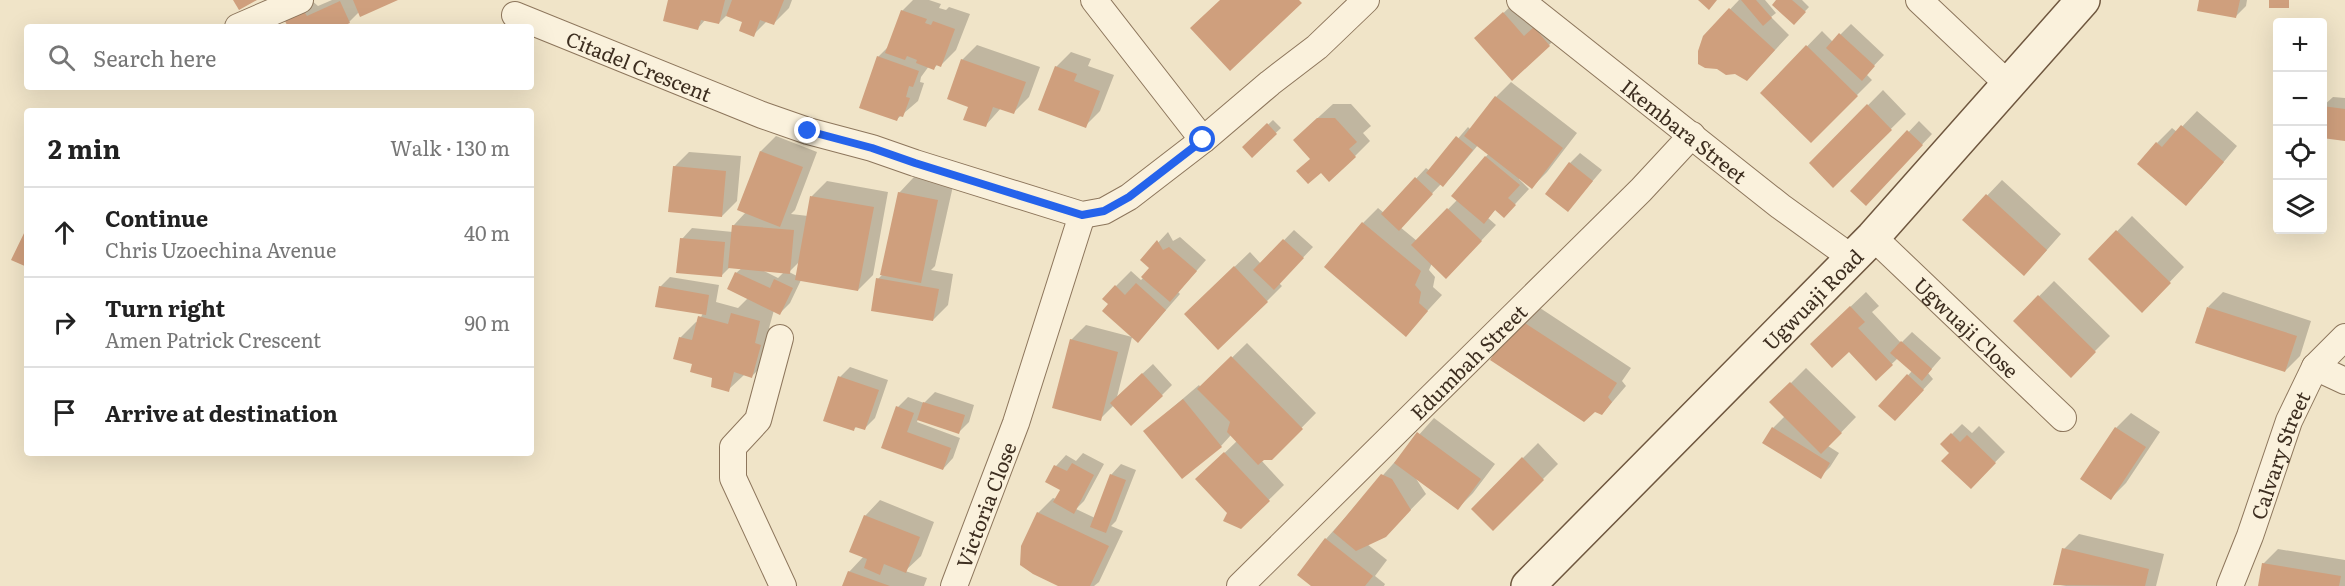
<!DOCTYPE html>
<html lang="en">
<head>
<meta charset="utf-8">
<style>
	:root { --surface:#fff; --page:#f2f2f2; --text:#222; --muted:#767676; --line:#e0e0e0 }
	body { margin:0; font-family:Literata,serif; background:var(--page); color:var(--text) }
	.controls { position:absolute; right:18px; top:18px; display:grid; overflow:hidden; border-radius:6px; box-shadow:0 6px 24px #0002 }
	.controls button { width:54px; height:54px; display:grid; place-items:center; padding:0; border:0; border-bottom:2px solid var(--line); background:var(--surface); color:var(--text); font:30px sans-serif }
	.stop { position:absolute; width:18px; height:18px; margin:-14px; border:4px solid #2563eb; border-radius:50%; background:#fff }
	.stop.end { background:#2563eb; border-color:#fff; box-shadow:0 2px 6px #0008 }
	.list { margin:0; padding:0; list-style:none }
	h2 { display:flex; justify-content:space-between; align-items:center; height:78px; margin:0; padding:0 24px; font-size:26px }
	h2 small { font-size:20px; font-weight:400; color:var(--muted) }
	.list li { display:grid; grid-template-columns:39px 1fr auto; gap:18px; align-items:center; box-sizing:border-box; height:90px; padding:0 24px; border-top:2px solid var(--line) }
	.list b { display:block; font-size:22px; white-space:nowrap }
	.list p { margin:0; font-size:20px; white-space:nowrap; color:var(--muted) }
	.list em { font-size:20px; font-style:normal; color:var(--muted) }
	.icon { flex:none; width:33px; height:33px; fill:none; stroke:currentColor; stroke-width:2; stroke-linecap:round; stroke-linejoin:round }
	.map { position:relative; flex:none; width:2345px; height:586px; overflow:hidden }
	.search { position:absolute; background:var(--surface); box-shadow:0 6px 24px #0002; left:24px; top:24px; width:510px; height:66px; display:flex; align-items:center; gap:15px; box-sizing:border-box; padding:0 21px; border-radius:6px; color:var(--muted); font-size:22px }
	.panel { position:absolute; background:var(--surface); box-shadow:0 6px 24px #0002; left:24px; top:108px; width:510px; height:348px; border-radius:6px }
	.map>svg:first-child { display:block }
</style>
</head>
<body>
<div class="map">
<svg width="2345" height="586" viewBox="0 0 2345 586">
	<rect width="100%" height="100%" fill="#f0e4c8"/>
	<path fill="#0003" fill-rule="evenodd" d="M311,0L318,6L332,0H394L359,12L349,22L337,27H290Z
		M669,0H792L789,8L774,23L767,21L753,35L744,21L727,15L719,23L706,19L698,28Z
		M913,0H929L941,4L939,8L946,10L949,7L970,14L956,50L941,65L938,64L934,68L929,66L921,77L920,82L924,83L918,101L897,119L878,57L889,46L902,11Z
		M1517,0L1564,30L1549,45L1490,26Z
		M1739,0H1765L1776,13L1771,17L1789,35L1762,64L1704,37Z
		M1778,0H1802L1809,7L1794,23Z
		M2201,0H2247L2246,6L2236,16Z
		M1851,24L1884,55L1866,74L1872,80L1811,141L1762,93L1822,31L1833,42Z
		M977,45L1040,67L1029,97L1014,112L1001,108L985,126L970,106L962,60Z
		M1071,52L1091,59L1088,66L1114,75L1100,111L1085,126L1056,67Z
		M1511,82L1577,133L1547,172L1532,187L1520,177L1519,179L1529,189L1504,216L1496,209L1488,218L1496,225L1461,262L1432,263L1429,270L1435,277L1433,287L1442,295L1406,334L1363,223L1378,208L1384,213L1426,168L1430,171L1468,127L1471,130L1496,97ZM1478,145L1489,153L1453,196L1458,199L1417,241L1400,227L1441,184L1443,185L1453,175Z
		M1883,90L1906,114L1833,186L1811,163Z
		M2333,97L2345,98V139L2322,107Z
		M1333,104H1351L1371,126L1363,133L1370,141L1355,156L1312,158L1310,125Z
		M2197,111L2237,146L2201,189L2157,143L2172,128L2177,132Z
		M1273,120L1281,128L1252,155L1244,147Z
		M1919,121L1932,134L1876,193L1853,191Z
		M776,136L817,152L795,210L791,214L808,216L812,196L827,181L888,192L873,275L858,290L801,280L790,303L780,313L774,310L769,328L776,330L767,361L752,376L744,375L728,390L694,363L680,338L696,322L698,323L703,313L660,287L670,277L719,285L716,302L738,308L748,298L736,273L742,268L730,267L721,276L682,239L692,228L733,232L734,225L746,212L761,151ZM800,261L797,276L789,272ZM762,270L784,272L778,278Z
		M689,152L741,156L737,201L722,216L674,167Z
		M1580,153L1602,170L1568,210L1570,163Z
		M914,177L953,186L935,266L931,270L953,274L948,305L933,320L878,279L882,275L899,193Z
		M2002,180L2061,234L2039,259L1964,220Z
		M2132,216L2184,267L2142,311L2090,259Z
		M1294,230L1313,247L1279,283L1282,286L1267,301L1201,299L1250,252L1261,264Z
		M1168,232L1173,241L1180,237L1206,260L1178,292L1180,294L1152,326L1110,304L1116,286L1131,271L1141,280L1144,277L1151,268L1142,260Z
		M2054,281L2110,336L2071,375L2015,321Z
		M1866,292L1879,306L1872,312L1901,343L1912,332L1941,358L1928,373L1933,379L1905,409L1880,406L1912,371L1898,358L1876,379L1827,329Z
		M2223,292L2311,321L2300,356L2285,371L2208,307Z
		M1534,304L1631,368L1622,381L1626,386L1602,414L1492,359Z
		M1086,325L1132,337L1117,397L1153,364L1172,385L1162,395L1114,405L1100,419L1071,340Z
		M1247,343L1316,413L1271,459L1261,460L1284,485L1241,527L1228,513L1212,465L1237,441L1231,435L1221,446L1145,431L1199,385L1201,388Z
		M850,367L888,380L875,418L865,428L857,426L854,429L840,377Z
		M1806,368L1856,417L1828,446L1839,453L1830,467L1820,477L1773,428L1785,416L1772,402Z
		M935,392L974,405L969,422L959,432L918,419L917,422L960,438L953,458L943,469L883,447L898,407L908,397L924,403Z
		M2131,413L2160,432L2126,483L2111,498L2116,428Z
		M1434,418L1495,464L1473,493L1458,508L1415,477L1426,494L1385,536L1367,544L1387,560L1375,576L1385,584L1384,586H1313L1326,539Z
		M1962,424L1972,433L1979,426L2005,452L1971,487L1951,453L1942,444Z
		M1538,443L1558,464L1493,529L1473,508Z
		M1083,453L1104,464L1084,501L1076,509L1095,518L1111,475L1121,464L1136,470L1116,521L1111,526L1123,531L1099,582L1094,586H1061L1038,513L1053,498L1056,499L1062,490L1047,481L1056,466L1066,455L1076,461Z
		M880,500L934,522L921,556L905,571L927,578L924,586H844L849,572L864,556L865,516Z
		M2079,534L2164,554L2156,586H2066L2055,584L2064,549Z
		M2278,549L2345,560V586H2259L2263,564Z"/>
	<path fill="#cf9f7d" d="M233,0H257L239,10Z
		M353,0H398L360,17Z
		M668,0H725L719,24L701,20L698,30L663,21Z
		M732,0H784L774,25L760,20L754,37L739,31L742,22L726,16Z
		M1220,0H1299L1302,3L1230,71L1190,28Z
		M1698,0H1717L1709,10Z
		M1741,0H1756L1772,18L1763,26Z
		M1776,0H1792L1806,12L1794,25L1772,5Z
		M2199,0H2240L2236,18L2197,11Z
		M2269,0H2289V8H2269Z
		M340,1L350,23L341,27H288L283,17L302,9L307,16Z
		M1729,8L1775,50L1747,81L1735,74L1726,75L1717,69L1705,68L1698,64V51L1703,36Z
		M901,10L927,19L925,23L931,25L933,21L955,29L941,67L936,65L934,70L916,63L917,60L907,56L905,60L885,53Z
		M1503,12L1524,36L1534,27L1550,46L1512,81L1474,38Z
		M1839,33L1875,66L1862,81L1826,48Z
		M1806,45L1858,96L1811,143L1760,93Z
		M877,56L919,71L913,87L909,86L906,97L910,98L903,117L899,116L897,121L859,108Z
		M961,59L1026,82L1014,114L993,107L986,127L963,120L968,107L947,99Z
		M1055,66L1077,74L1074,81L1100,91L1086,128L1038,110Z
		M1495,96L1563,148L1532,189L1464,136Z
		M1867,104L1892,130L1833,188L1809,163Z
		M2322,106L2345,109V141L2322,138Z
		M1317,118H1335L1357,142L1349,149L1356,157L1329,182L1321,173L1308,184L1296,171L1310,159L1293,140Z
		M1267,123L1277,134L1252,158L1242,147Z
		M2181,125L2224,162L2186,206L2137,164L2156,142L2162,147Z
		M1907,130L1923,145L1866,206L1850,191Z
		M1456,136L1473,150L1443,187L1426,173Z
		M760,151L803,167L780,227L737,210Z
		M1485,156L1520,185L1508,198L1516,205L1504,218L1495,210L1484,224L1451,196Z
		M1569,162L1593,181L1568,212L1545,194Z
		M673,166L726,171L722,217L668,212Z
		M1415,177L1433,194L1399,231L1381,214Z
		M898,192L938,200L921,283L880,275Z
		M1986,194L2047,250L2024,276L1962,220Z
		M810,196L874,207L858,291L795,280Z
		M1447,208L1482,241L1446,279L1411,245Z
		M1362,222L1421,271L1415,285L1421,292L1419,303L1428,311L1406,337L1324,267Z
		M732,225L794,230L790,274L728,268Z
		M27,227V267L11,260Z
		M2116,230L2171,283L2142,313L2088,259Z
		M680,238L725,242L722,277L676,273Z
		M1283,239L1304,258L1274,290L1253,270Z
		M1157,240L1163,250L1169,247L1197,271L1170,302L1141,277L1149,268L1140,260Z
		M1234,266L1268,302L1218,350L1184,314Z
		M735,272L770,288L774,279L793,288L780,315L727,289Z
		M876,278L939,289L933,321L871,311Z
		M1136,283L1166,310L1138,343L1102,311L1108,304L1102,299L1115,285L1125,295Z
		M659,286L709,295L706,315L655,307Z
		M2038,295L2096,352L2071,378L2013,321Z
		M1850,306L1865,322L1858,328L1893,365L1876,381L1849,352L1832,368L1810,344Z
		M2207,307L2297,336L2285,372L2195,343Z
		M731,313L760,321L755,343L761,345L752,378L734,372L729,392L711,387L712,378L690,372L692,364L673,359L679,337L692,340L698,316L728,324Z
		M1517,318L1617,383L1608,397L1612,402L1602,415L1595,412L1584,422L1490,360Z
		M1070,339L1118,352L1101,421L1052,408Z
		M1901,341L1932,369L1922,381L1890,353Z
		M1231,356L1303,429L1272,460H1264L1258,465L1227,432L1230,422L1197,389Z
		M1142,373L1163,396L1131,426L1110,403Z
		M1907,374L1924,390L1895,421L1878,406Z
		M838,376L879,390L865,430L855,427L854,431L823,421Z
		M1790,382L1842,433L1821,454L1769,402Z
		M1183,399L1222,447L1182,479L1143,431Z
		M923,402L965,415L959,434L917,420Z
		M896,406L914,413L907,432L951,448L943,470L881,448Z
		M1772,427L1830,463L1821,479L1762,443Z
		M2115,427L2146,447L2111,500L2080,479Z
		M1417,432L1481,479L1458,510L1394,463Z
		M1951,433L1960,442L1967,435L1996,463L1971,489L1941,461L1949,453L1940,444Z
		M1224,452L1270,501L1241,529L1223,521L1227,513L1195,479Z
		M1522,457L1544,480L1493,531L1471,509Z
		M1072,463L1094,475L1074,514L1053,502L1060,490L1045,482L1054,465L1067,471Z
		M1110,474L1126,480L1106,533L1090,527Z
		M1381,474L1392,479L1411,510L1386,537L1356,551L1333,532Z
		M1037,512L1109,546L1090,586H1058L1033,574L1020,565L1021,546Z
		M864,515L920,537L906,573L884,564L880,575L864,568L867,559L849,552Z
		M1325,538L1373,576L1365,586H1311L1297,575Z
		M2062,548L2149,569L2145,586L2053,585Z
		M2262,563L2341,576L2339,586H2258Z
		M848,571L890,586H842Z"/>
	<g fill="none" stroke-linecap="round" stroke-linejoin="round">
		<defs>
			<g id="minor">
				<path d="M1094,0L1203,140"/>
				<path id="s1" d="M1520,0L1780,206L1852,258"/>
				<path d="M1919,0L2009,85"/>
				<path id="s2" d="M515,15L762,115L808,131L872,148L915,163L1082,215L1104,211L1129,197L1203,140L1270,83L1317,47L1366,0"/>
				<path d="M238,27L300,0"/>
				<path id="s3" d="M1873,237L2063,418"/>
				<path d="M780,338L758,420L733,447V478L783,586"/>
				<path d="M2315,367L2345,381"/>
				<path id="s4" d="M954,586L1016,423L1082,215"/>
				<path id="s5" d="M1240,586L1641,190L1692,135"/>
				<path id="s6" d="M2230,586L2250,536L2289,421L2315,367L2345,337"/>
			</g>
			<g id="secondary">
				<path id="s7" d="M1528,586L1873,237L2083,0"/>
			</g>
		</defs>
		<use href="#minor" stroke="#8d765c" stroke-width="28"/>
		<use href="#secondary" stroke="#6f573f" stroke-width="36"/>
		<use href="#minor" stroke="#faf1dc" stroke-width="26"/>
		<use href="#secondary" stroke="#faf1dc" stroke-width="33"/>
	</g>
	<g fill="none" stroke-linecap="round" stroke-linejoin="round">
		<path stroke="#2563eb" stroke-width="8" d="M808,131L872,148L915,163L1082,215L1104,211L1129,197L1203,140"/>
	</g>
	<g text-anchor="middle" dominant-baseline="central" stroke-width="4.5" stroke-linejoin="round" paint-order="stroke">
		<g font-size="20" fill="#3d2e20" stroke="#f7eed8">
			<text stroke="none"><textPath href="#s2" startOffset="134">Citadel Crescent</textPath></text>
			<text stroke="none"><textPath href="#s1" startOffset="210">Ikembara Street</textPath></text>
			<text stroke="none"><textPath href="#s7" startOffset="404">Ugwuaji Road</textPath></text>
			<text stroke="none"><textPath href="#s3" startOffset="130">Ugwuaji Close</textPath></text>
			<text stroke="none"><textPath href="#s5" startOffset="320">Edumbah Street</textPath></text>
			<text stroke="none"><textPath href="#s6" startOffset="140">Calvary Street</textPath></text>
			<text stroke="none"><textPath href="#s4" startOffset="87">Victoria Close</textPath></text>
		</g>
	</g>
</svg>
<div class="controls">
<button>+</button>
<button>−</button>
<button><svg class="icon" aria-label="locate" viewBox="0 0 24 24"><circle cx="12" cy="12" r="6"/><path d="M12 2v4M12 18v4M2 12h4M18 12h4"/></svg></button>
<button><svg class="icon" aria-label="layers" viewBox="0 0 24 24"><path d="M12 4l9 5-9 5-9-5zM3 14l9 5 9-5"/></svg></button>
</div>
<div class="stop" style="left:1203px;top:140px"></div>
<div class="stop end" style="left:808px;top:131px"></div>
<div class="search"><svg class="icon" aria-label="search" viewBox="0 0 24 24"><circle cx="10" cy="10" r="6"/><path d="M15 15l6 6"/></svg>Search here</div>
<section class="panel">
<h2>2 min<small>Walk · 130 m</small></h2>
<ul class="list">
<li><svg class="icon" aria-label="ahead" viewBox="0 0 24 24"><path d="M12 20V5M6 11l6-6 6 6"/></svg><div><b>Continue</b><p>Chris Uzoechina Avenue</p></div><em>40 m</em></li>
<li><svg class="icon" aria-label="right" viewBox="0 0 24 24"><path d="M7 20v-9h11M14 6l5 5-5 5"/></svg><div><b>Turn right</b><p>Amen Patrick Crescent</p></div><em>90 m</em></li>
<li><svg class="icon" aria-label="arrive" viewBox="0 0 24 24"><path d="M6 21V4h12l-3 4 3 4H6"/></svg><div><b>Arrive at destination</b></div></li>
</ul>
</section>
</div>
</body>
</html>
